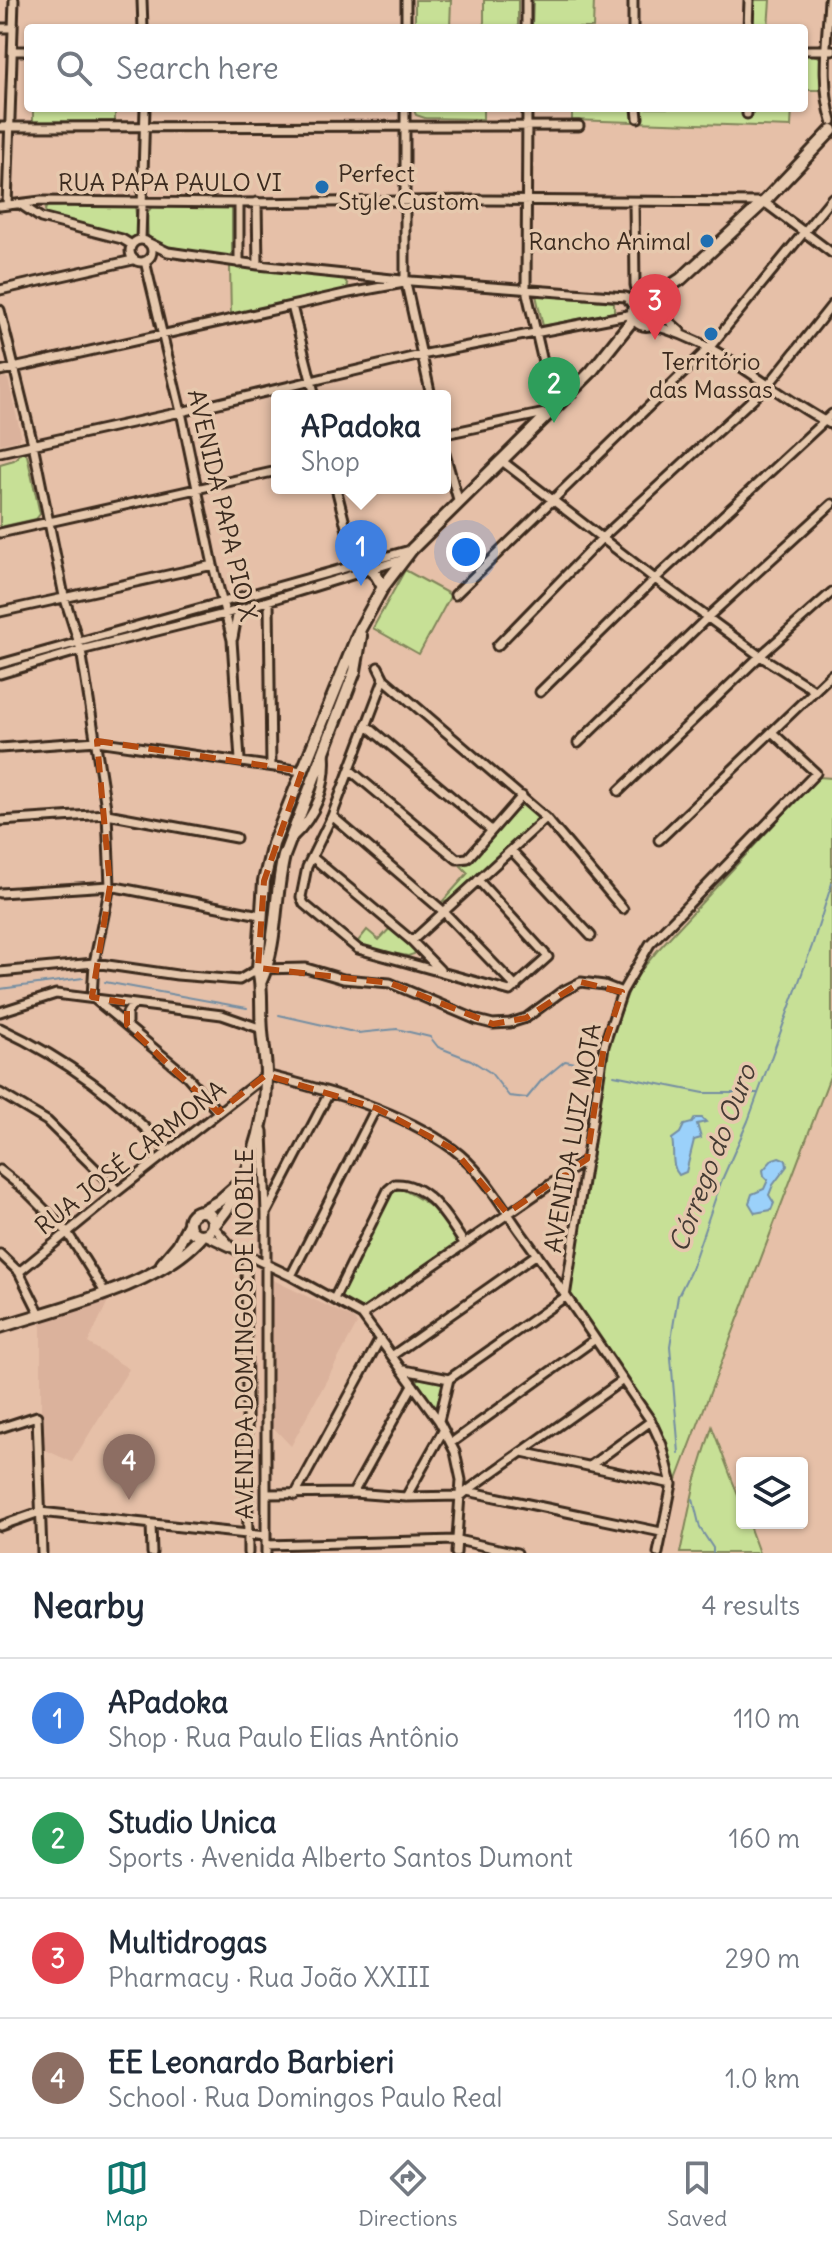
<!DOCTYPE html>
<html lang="en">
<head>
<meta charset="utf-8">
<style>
	:root { --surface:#fff; --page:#f6f6f7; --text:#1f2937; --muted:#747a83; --line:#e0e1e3; --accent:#0f766e }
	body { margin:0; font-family:Delius,sans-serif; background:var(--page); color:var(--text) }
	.controls { position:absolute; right:24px; bottom:24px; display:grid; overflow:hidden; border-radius:8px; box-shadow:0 2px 6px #0004 }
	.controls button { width:72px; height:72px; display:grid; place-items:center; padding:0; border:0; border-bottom:2px solid var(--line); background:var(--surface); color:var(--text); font:40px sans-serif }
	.you { position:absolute; left:466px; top:552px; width:28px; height:28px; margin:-20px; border:6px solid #fff; border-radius:50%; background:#1a73e8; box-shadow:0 0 0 12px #1a73e833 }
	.badge { display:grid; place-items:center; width:52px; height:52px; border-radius:50%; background:var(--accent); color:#fff; font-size:26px; font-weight:700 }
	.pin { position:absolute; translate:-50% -66px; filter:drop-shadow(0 2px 4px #0008) }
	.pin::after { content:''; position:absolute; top:42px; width:28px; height:24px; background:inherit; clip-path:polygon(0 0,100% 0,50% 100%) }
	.popup { position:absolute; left:271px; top:390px; width:180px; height:104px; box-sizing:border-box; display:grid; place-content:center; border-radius:8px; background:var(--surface); filter:drop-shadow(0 2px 6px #0005); font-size:26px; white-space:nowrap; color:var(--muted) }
	.popup b { font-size:30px; color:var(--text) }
	.popup::after { content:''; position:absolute; left:50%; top:100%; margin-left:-16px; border:16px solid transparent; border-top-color:var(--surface) }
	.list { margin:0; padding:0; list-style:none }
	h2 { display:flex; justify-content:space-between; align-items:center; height:104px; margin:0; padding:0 32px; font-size:34px }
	h2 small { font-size:26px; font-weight:400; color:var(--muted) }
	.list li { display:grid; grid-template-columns:52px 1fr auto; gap:24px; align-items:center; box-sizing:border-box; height:120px; padding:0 32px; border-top:2px solid var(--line) }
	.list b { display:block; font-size:30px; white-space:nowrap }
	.list p { margin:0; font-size:26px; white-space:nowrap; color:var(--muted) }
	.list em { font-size:26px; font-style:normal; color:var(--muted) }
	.icon { flex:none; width:44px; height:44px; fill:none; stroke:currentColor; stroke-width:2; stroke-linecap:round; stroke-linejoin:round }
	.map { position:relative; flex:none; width:832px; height:1553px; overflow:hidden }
	.search { position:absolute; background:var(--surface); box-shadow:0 2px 6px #0004; left:24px; right:24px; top:24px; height:88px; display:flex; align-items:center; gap:20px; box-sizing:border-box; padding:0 28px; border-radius:8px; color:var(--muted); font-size:30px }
	.sheet { height:584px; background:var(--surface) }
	nav { display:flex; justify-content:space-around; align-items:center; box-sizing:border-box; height:112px; border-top:2px solid var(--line); background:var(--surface); font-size:22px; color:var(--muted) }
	nav a { display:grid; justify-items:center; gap:4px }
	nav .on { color:var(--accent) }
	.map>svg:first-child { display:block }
</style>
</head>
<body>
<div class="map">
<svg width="832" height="1553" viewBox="0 0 832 1553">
	<rect width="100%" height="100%" fill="#e6c0a8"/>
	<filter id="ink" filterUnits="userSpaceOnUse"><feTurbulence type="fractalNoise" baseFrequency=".0125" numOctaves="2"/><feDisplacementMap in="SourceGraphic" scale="16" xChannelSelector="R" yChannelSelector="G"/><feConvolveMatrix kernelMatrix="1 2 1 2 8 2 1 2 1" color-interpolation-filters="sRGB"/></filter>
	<g filter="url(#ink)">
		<path fill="#dbb29c" d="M5,377L8,379L21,435L19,440L0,444V378Z
			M269,1278L354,1319L357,1324L291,1446L268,1422Z
			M109,1299L88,1343L129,1369L72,1462L41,1448V1321Z"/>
		<path fill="#c7e096" stroke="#81855a" stroke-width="2" d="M415,0H451L450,28H415Z
			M484,0H518V28H484Z
			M533,0H594L593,28H532Z
			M753,0H770L768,28H753Z
			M811,54L819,57L823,62L822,90H804V55Z
			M33,108H115V121L33,122Z
			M413,108H483V119L425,118L416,115Z
			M572,108H792L791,127L572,120Z
			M48,204L135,205L138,234L130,239L48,218L45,210Z
			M152,206L232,207V258L155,244L148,239L147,214Z
			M230,266L343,277L348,285L345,291L231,318Z
			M536,295L614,302V312L543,326Z
			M637 312a10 10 0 1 1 20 0a10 10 0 1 1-20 0Z
			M23,451L27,455L40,514L36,519L0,527V464L14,460Z
			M405,570L451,595L419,654L373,628Z
			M818,777L832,778V1071L672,1493L673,1475L654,1418L623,1379L566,1297L608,1046L633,980L657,951Z
			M524,802L539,817L537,822L450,901L442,902L468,873L461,866L470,863Z
			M392,926L416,949L414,954L408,956L354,946L367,930L379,940Z
			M402,1189C433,1205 438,1211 457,1239V1244L365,1309H359L343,1301L340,1291L390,1195L395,1190Z
			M419,1378L443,1383L438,1406L435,1407L417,1381Z
			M712,1427L742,1506V1523H748L759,1553H680L695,1482Z"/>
		<path fill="#9bd1fa" stroke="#758ea2" stroke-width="2" d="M695,1118H702L706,1122L697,1124L701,1138L694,1140L686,1172L679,1175C670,1165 675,1152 672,1139L680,1133L684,1125L692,1123Z
			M779,1157L786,1160L787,1166L773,1185L769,1195L774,1203L771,1210L755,1213L749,1203L752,1194L764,1189L768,1180L764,1176L763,1170L773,1159Z"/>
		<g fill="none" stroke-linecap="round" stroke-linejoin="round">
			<path stroke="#758ea2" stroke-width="2" d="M105,982L247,1008
				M0,989L83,978
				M279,1015L358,1033L397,1029L430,1037L438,1047L471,1060L491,1073L509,1096L527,1098L541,1081L565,1061L591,1066
				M614,1075L704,1093H758
				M679,1453L670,1346L678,1296L690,1272L721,1182L748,1121L812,946L832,883
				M693,1499L700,1528L713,1548V1553"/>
			<defs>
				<path id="street" d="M142,0L143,28
					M526,0V28
					M829,0C827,39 820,83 832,121
					M0,28H13
					M406,28V0
					M633,28V0
					M748,28L749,0
					M804,50H832
					M13,51H28
					M405,108V279L431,396
					M527,108L526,289L554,409
					M637,108L638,118
					M747,108V114
					M0,127L579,126
					M257,202L258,265
					M634,202L635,285L637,293L643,299
					M239,203V263
					M20,204L41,218L122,239L132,245
					M7,205L14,0
					M0,206L41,201L239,203L481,200L764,202L832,253
					M141,240L145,108
					M130 251a11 11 0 1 1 22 0a11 11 0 1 1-22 0Z
					M147,242L168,252L258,265L411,281L626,297L634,307
					M145,261L181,412L213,565L232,640L240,760
					M0,290L133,260
					M292,306L315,396
					M0,310L33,444L64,596L81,650L107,814L110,886L94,963L92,997L187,1076L218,1112
					M660,313L680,331
					M651,325C722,342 770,393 832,425
					M0,371L349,293L404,283
					M445,434L550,412
					M0,452L181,412L421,355L633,314
					M445,454L459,503
					M502,461L655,579L760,656L814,690
					M336,488L356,566
					M0,533L277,471
					M455,595L710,347L832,198
					M269,601L271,766
					M0,612L213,565
					M233,638L238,610
					M497,646L603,537L770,383L832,305
					M0,664L410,550
					M378,667L384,679L546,818L623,909
					M0,674L81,650L225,614L404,559
					M384,679L332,816L307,867L301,897L304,904L358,949L510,991L548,957L478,880
					M540,692L655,579L832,414
					M366,725L491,830
					M578,743L708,617L832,504
					M0,748L97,741L302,771
					M350,770L457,859L468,858L522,796
					M619,791L760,656L832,592
					M332,816L443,911L516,987
					M0,821L107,814L236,838
					M292,838C316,816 328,785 325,752
					M659,840L832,674
					M512,851L591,936
					M312,857L412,941L440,970
					M0,893L110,886L260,915
					M412,941L546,818
					M0,972L94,963L177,975L239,980L258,969L306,968L343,979L390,983L477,1020L493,1024L510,1023L526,1018L561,992L581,982L604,985L622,992
					M0,1012L56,994L222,1015L262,1029
					M127,1025V1013L133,1004
					M0,1028C64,1058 121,1099 168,1152
					M0,1093L47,1121L118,1191
					M263,1131L266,1214V1553
					M0,1170L25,1190L67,1232L106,1294
					M267,1212L329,1093
					M213,1226L229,1244
					M205,1235L291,1276L362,1315L439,1421L455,1452L461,1480L456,1553
					M0,1254L19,1272L40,1314
					M246,1254L248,1553
					M19,1272L118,1191L266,1075C330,1091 399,1110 453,1149C483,1171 501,1205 522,1234C567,1295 608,1359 651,1421L662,1445L672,1484L658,1553
					M291,1276L376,1108
					M334,1299L388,1190L395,1184C428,1182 448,1220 464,1243
					M362,1315L587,1159
					M393,1355L537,1254
					M404,1370L449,1379
					M439,1421L449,1379L565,1297L604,1046L622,992L650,944L816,773L773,733
					M0,1428L37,1416L42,1553
					M451,1443L594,1340
					M522,1452L672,1484
					M590,1466L651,1421
					M468,1490L623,1380
					M353,1493L413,1385
					M266,1494L353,1493L406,1497L461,1496L467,1491L661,1532
					M295,1495L380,1339
					M406,1497L443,1431
					M151,1524L152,1553
					M0,1526L40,1512L266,1536
					M266,1545L457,1540L517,1553"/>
				<path id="secondary" d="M633 312a13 13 0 1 1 26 0a13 13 0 1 1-26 0Z
					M650,299L681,279L764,202L832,130
					M369,569L376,575L383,587
					M261,981C278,943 274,896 284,856L355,671L361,636
					M189 1223a12 12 0 1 1 24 0a12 12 0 1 1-24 0Z
					M202,1211L219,1201L236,1186
					M214,1225C248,1188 267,1124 266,1074C266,1060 263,1045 262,1031C260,1010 263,989 258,969L264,881L273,844L360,629L383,587L412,549L591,372L634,318
					M162,1264L178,1245L189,1224
					M0,1327C62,1307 160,1286 203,1235"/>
			</defs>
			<use href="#street" stroke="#3b2a1e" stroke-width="13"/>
			<use href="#secondary" stroke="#3b2a1e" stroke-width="16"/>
			<use href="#street" stroke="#e6c8ad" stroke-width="7"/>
			<use href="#secondary" stroke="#e6c8ad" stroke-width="10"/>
		</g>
	</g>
	<path fill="none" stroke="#b44b11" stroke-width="6" stroke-dasharray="16 10" stroke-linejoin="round" d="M97,741L302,771L264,881L258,968L390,983L493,1024L526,1018L581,982L622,992L604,1046L587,1159L507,1213L453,1149L376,1108L266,1075L218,1112L127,1025V1003L92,997L110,886Z"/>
	<g fill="#1f6fb2" stroke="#e6c8ad" stroke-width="3">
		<circle cx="322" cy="187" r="8"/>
		<circle cx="707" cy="241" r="8"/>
		<circle cx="711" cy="334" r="8"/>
	</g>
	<g text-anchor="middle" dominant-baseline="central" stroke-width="7" stroke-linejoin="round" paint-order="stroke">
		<g font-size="24" fill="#3b2a1e" stroke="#e6c8ad" text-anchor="start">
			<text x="338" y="173">Perfect<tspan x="338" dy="28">Style Custom</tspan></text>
			<text x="691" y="241" text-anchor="end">Rancho Animal</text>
			<text x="711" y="361" text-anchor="middle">Território<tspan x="711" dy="28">das Massas</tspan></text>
		</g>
		<g font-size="24" fill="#3b2a1e" stroke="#e6c8ad">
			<text x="170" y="182">RUA PAPA PAULO VI</text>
			<text transform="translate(223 505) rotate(77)">AVENIDA PAPA PIO X</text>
			<text transform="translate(572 1138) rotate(-80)">AVENIDA LUIZ MOTA</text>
			<text transform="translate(130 1157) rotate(-38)">RUA JOSÉ CARMONA</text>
			<text transform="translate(244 1334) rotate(-90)">AVENIDA DOMINGOS DE NOBILE</text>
		</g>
		<g font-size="26" font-style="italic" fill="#453b34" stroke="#e6c8ad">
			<text transform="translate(712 1158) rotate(-69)">Córrego do Ouro</text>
		</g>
	</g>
</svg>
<div class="controls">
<button><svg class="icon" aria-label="layers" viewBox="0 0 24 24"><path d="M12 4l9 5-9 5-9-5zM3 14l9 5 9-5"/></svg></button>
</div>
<div class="you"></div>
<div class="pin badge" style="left:361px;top:586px;background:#3f7fe0">1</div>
<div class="popup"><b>APadoka</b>Shop</div>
<div class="pin badge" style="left:554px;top:423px;background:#2e9e5b">2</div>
<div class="pin badge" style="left:655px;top:340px;background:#e0444e">3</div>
<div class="pin badge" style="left:129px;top:1500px;background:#8d6e63">4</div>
<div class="search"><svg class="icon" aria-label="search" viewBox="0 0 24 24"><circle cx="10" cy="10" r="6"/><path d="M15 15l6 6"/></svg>Search here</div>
</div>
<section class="sheet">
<h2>Nearby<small>4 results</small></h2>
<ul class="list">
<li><span class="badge" style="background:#3f7fe0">1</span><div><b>APadoka</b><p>Shop · Rua Paulo Elias Antônio</p></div><em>110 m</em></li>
<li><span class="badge" style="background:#2e9e5b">2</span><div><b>Studio Unica</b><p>Sports · Avenida Alberto Santos Dumont</p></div><em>160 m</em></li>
<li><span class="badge" style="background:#e0444e">3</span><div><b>Multidrogas</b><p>Pharmacy · Rua João XXIII</p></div><em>290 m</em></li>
<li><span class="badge" style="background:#8d6e63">4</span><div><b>EE Leonardo Barbieri</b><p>School · Rua Domingos Paulo Real</p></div><em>1.0 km</em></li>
</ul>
</section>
<nav>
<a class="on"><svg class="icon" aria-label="map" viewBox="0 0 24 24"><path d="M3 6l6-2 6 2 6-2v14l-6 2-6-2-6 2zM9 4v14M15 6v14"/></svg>Map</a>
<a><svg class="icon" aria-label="directions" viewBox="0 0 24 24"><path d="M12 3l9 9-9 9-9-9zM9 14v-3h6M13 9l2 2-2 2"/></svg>Directions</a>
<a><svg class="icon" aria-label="saved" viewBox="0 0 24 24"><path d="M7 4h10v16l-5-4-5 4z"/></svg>Saved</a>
</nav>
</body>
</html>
